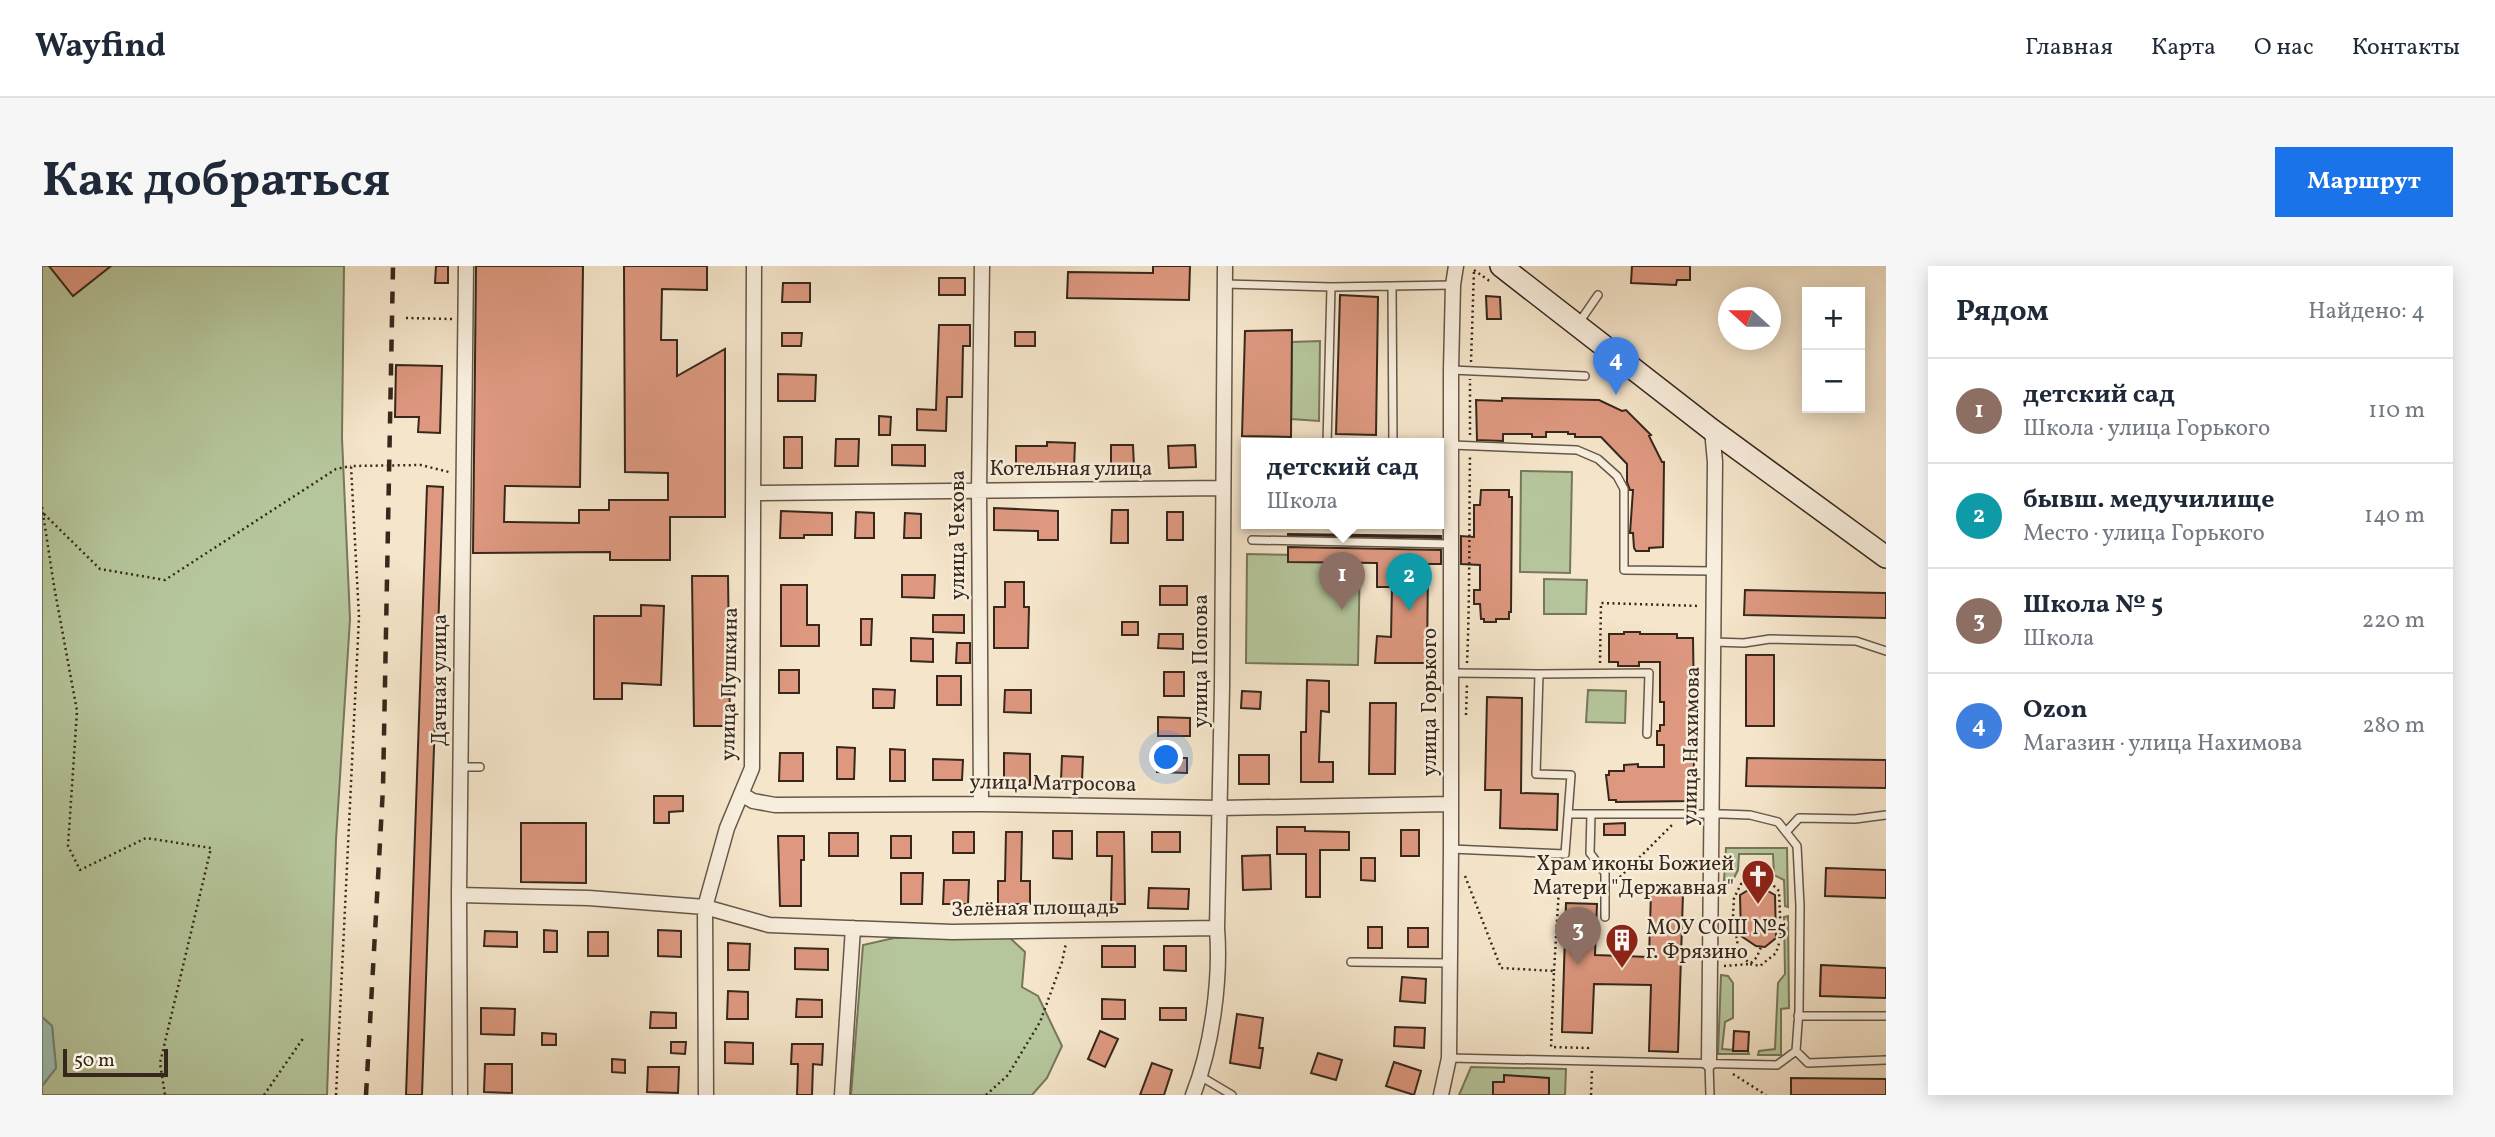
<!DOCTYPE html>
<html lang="ru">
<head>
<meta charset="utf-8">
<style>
	:root { --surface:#fff; --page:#f6f6f7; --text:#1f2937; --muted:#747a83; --line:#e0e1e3; --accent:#1a73e8 }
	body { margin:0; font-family:Vollkorn,serif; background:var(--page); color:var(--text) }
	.controls { position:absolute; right:21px; top:21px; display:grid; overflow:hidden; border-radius:0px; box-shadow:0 4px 18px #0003 }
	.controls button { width:63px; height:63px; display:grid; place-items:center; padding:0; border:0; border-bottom:2px solid var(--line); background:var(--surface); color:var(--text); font:35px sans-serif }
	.compass { position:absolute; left:1676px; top:21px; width:63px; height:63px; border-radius:50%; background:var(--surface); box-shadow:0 4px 18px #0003; rotate:291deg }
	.scale { position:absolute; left:21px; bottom:18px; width:105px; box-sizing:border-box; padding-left:7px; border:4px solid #36281c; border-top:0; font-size:19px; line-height:24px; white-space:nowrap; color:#36281c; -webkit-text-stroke:5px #f8eedd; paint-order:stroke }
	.you { position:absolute; left:1125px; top:492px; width:24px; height:24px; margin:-18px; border:5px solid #fff; border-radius:50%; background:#1a73e8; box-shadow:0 0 0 10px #1a73e833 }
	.badge { display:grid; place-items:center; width:46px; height:46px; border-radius:50%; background:var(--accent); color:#fff; font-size:23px; font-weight:700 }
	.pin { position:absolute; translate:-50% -58px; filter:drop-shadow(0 2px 4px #0008) }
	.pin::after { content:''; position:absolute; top:37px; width:24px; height:21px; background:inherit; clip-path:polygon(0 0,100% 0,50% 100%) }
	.popup { position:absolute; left:1199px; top:172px; width:203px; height:91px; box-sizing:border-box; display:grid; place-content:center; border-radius:0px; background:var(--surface); filter:drop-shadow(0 2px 5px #0005); font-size:23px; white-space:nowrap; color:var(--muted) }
	.popup b { font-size:26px; color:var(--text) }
	.popup::after { content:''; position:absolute; left:50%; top:100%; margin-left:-14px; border:14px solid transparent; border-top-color:var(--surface) }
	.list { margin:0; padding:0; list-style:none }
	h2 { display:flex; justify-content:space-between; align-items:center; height:91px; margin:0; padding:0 28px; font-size:30px }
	h2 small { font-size:23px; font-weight:400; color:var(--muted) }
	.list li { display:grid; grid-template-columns:46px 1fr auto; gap:21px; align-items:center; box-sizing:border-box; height:105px; padding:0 28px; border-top:2px solid var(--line) }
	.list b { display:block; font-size:26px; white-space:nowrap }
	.list p { margin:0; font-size:23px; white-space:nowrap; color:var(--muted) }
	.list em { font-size:23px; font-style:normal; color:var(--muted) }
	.map { position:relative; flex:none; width:1844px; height:829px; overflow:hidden; border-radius:0px }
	header { display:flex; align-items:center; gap:42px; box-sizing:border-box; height:98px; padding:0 35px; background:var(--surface); border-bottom:2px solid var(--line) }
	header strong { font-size:33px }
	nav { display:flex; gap:38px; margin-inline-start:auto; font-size:24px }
	.intro { display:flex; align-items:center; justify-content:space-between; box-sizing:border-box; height:168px; padding:0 42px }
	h1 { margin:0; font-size:49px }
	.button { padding:18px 32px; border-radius:0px; background:var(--accent); color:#fff; font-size:24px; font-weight:700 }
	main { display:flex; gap:42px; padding:0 42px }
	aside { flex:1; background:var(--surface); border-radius:0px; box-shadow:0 4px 18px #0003 }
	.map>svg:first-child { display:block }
</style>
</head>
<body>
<header>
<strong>Wayfind</strong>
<nav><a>Главная</a><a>Карта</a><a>О нас</a><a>Контакты</a></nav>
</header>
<div class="intro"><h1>Как добраться</h1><a class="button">Маршрут</a></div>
<main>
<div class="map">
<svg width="1844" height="829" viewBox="0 0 1844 829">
	<rect width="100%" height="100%" fill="#f5e5ca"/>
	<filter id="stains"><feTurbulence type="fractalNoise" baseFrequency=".00286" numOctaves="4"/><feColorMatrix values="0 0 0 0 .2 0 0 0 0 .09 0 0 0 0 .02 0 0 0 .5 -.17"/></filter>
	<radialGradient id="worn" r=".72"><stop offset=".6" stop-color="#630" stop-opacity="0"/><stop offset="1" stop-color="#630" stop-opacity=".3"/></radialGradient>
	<path fill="#b6c69c" stroke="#76775c" stroke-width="2" d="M0,0H302L300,172L308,353L294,574L285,829H0V820L14,802L10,760L0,751Z
		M1278,75L1277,155L1249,153L1250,76Z
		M1479,205L1530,206L1528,307L1478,306Z
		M1205,288L1318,290L1316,399L1204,397Z
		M1502,313L1545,314L1544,348H1502Z
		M1546,424L1584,425L1583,457L1544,456Z
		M1684,582H1745L1746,641L1743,640L1742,614L1732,609L1731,588H1697L1696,604L1692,612L1682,614Z
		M1746,650L1747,742L1739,743V789H1716L1717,785L1733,783L1736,717L1743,708L1742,651Z
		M852,672H968L983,686L980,721L996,730L1020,780L1005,812L990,829H809L821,679Z
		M1679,709L1686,710L1691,717V752L1683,756L1680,783L1706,785L1707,788H1676Z
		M1429,801L1524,803L1523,829H1417Z"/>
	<path fill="#9dbfb2" stroke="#748376" stroke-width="2" d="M0,751L10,760L14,802L0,820Z"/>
	<path fill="#dd987f" stroke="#36281c" stroke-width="2" d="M7,0H69L31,30Z
		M394,0H406V17H393Z
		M434,0H541L538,221L463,220L462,256L537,257V244H567V234H626V207L583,206L582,0H665V24L620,23L619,74H635V110L683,83V251H628V294H568V286L431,287Z
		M1111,0H1148L1147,34L1025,32L1026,6L1111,7Z
		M1590,0H1648V14H1635L1634,19L1589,17Z
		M897,12H923V29H897Z
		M741,17H768V36H740Z
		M1298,29L1336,31L1334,169L1294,168Z
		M1444,30L1458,31L1459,53H1445Z
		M897,59H928V80H921L920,131H905L904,165L875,164V143L894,144Z
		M1250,64L1249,171L1200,170L1203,65Z
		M973,66H993V80H973Z
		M740,67H760L759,80H740Z
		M354,99L400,100L398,167L376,166L377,151H353Z
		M736,108L774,109L773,135H736Z
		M1460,132L1557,134L1580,145L1584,144L1609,169L1607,170L1620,196H1622L1621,281L1607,282V285H1594L1592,282L1591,267H1588L1591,224H1588L1585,216V198L1559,171H1533V168H1526V166H1504V171H1490V168H1461V175L1435,174L1434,134L1460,135Z
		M837,150L849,151L848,169H837Z
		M742,171H760V202H742Z
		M794,173H817L816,200H793Z
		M1005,176L1033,177L1032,203L974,202V180H1005Z
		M850,179H883V200L850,199Z
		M1069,179H1091L1092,201L1069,202Z
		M1153,179L1154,201L1127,202L1126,180Z
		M385,220L401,221L380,829H364Z
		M1439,224H1467V231H1470L1469,346H1467V353H1454V356H1442V353H1439L1438,338H1432V324H1438V299L1419,298V270L1432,271V239H1438Z
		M952,242L1016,245V274H996V265L952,264Z
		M1070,244H1086V277H1069Z
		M739,245L790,247V269H762V272H738Z
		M814,246L832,247V272H813Z
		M1125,246H1141V274H1125Z
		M863,247L879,248V272H862Z
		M1246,268L1399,270V272L1246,269Z
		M1246,281L1399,284V298H1386L1385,397H1333L1335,370L1349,371L1350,321H1335V297L1246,296Z
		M860,309H893L892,332L860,331Z
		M650,310H686L688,460H652Z
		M963,316H982V341H987L986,382H952V341H963Z
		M739,319H765V359H777V380H739Z
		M1118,320H1145V339H1118Z
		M1703,324L1844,327V352L1702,349Z
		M599,339L622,340L619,419L580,417V433H552V350H599Z
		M891,349H922V367L891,366Z
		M819,353H830L829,379H819Z
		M1080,356H1096V369H1080Z
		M1582,366H1598V368H1635V372H1651L1652,437H1650V458H1653L1651,535L1574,536V534H1567L1564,509H1567V505H1582V499L1596,498V501H1622V479H1615V465H1618V459H1622V436H1618V396H1597V400H1576V396H1567V368H1582Z
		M1117,368H1141V383L1116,382Z
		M869,372L891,373V396L869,395Z
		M915,377H928V397H914Z
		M1704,389H1732V460H1704Z
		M737,404H757V427H737Z
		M1122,406H1142V430H1122Z
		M895,410H919V439H895Z
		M1265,414L1287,415V446L1279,445L1277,496H1291V516H1259V466H1264Z
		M831,423L853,424L852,442H831Z
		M963,424H989V447L962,446Z
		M1200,425L1219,426L1218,443L1199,442Z
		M1445,431L1480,432L1479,527L1516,528L1515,564L1458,562L1459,524H1443Z
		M1328,437H1354L1353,508H1327Z
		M1116,451L1148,452V470H1116Z
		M795,481L813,482L812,513H795Z
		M848,483L863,484V515H848Z
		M738,487H761V515H737Z
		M962,487L988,488V519H962Z
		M1197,489H1227V518H1197Z
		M1020,490L1041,491L1040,515H1019Z
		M1115,492H1145V507L1115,506Z
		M1705,492L1844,494V522L1704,520Z
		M891,493L921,494L920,514H891Z
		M612,530H641V545L627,546V557H612Z
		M479,557H544V617L479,616Z
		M1583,557V569H1562V558Z
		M1235,561H1263V565L1307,566V584H1278V631H1264V588H1235Z
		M1359,564H1377V590H1359Z
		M1011,565H1030V593L1011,592Z
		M911,566H932V587H911Z
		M964,566H980L979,615H988V638H956V615H963Z
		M1055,566H1082L1083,638H1069L1070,590H1055Z
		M1110,566H1138V586H1110Z
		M787,567H816V590H787Z
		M736,570H762V594H759V640H738Z
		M849,570H869V592H849Z
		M1228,589L1229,623L1201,624L1200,590Z
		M1319,592H1333V615L1319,614Z
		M1784,602L1844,604V632L1783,630Z
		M859,607H881L880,638H859Z
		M902,614H927L926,638H901Z
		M1715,619L1733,629L1734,672L1723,681L1714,680L1699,670L1698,629Z
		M1107,622L1147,623L1146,643L1106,642Z
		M1609,626L1641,627L1636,786L1607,785L1609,719L1552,718L1550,767L1520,766L1524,637L1555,638L1553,689L1607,691Z
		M1326,661H1340V682H1326Z
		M1366,662H1386V681H1366Z
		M502,664L515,665V686H502Z
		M616,664L639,665V691L616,690Z
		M443,665L475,666V681L442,680Z
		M546,666H566V690H546Z
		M686,677L708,678L707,704H686Z
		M1060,680H1093V701H1060Z
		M1122,680H1144V705L1122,704Z
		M753,682L786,683V704L753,703Z
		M1779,699L1844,702V732L1778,730Z
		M1360,711L1384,713L1383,737L1358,735Z
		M686,725L706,726V753H685Z
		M755,733L780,734V751H754Z
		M1060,733L1083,734V753H1060Z
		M439,742L473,743L472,769L439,768Z
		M1118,742H1144V754H1118Z
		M609,746L634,747V762H608Z
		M1195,748L1221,752L1217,782H1221L1218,802L1188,797Z
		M1353,761L1383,762L1382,782L1352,780Z
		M1058,765L1076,773L1063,801L1046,793Z
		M1692,765L1707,766L1706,785H1691Z
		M500,767L514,768V779H500Z
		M629,776H644L643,788L629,787Z
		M683,776L711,777V798L683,797Z
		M750,778H781L780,799L771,798L770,829H755L756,798H749Z
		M1276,787L1300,794L1294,814L1269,807Z
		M570,793L583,794V807L570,806Z
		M1352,796L1379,805L1372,829L1344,820Z
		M1110,797L1130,804L1122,829H1098Z
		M443,798H470V827L442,826Z
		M606,801H637L636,827L605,826Z
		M1462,809L1507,812V829H1451V816H1462Z
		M1749,812L1844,813V829H1749Z"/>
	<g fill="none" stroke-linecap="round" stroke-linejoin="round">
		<defs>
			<path id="lane" d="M1183,18L1289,21
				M1350,21L1351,178
				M1536,58L1556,29
				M1409,104L1543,110
				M1285,178L1289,21L1411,19
				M1410,179L1535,184L1556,193L1575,210L1582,223V304L1671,305
				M1396,196L1409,197
				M1210,274L1409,278
				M1672,376L1702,377L1728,373L1814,375L1844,385
				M1409,407L1497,408L1494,508L1529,509L1523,588L1409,583
				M1497,408L1607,407L1605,468
				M418,501H438
				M1549,548L1548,587L1563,607V651
				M1744,566L1757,552L1813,553L1844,549
				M1309,696L1407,697
				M1756,750H1844
				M1754,785L1766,797L1844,794
				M1407,792L1735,799L1754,785L1757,744L1758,640L1755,580L1736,556L1708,549L1681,548H1526
				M1667,797L1668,829
				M1158,810L1190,829"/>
			<path id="street" d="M711,227L1181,222
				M699,528L711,535L733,539L939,538L1178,542L1409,538
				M939,538L937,224L940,0
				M417,629L547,632L663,641L727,659L910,666L1175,662
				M1667,797L1673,196L1670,164
				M418,829L417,629L424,0
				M664,829L663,641L685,562L710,502L712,0
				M800,829L811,662
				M1151,829C1170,781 1179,714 1175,662L1180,422L1183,0
				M1399,829L1407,792L1409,583V104L1411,19L1414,0"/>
			<path id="secondary" d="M1459,0L1670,164L1844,291"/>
		</defs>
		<use href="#lane" stroke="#665748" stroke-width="10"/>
		<use href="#street" stroke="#665748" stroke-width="17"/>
		<use href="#secondary" stroke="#36281c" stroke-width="24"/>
		<path stroke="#36281c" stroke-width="2.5" stroke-dasharray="2 3.5" stroke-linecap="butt" d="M1432,4L1449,16
			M364,52L410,53
			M1429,96L1432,4
			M1428,169V113
			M0,241L12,320L35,445L26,580L38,604L104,572L169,582L118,797L123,829
			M2,248L58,303L123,314L294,203L309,200
			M1425,397C1428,328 1427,259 1428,190
			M1558,397L1559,337L1658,340
			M1424,449L1425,417
			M1423,610L1459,702L1512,705L1509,781L1546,782V786
			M1712,613L1726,614L1737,625L1739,671L1734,687L1718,700L1708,698L1697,687L1691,649L1692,632L1699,618Z
			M1574,615L1632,557
			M1682,700L1708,698L1715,691L1719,681
			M1512,705L1517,622L1554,623
			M1691,808L1724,829
			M222,829L262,771
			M294,829L317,351L309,200L379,199L407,206
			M944,829L966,809L998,756L1020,696L1024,677
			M1549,829L1550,804"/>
		<use href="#lane" stroke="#f8eedd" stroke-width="7"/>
		<use href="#street" stroke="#f8eedd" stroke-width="14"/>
		<use href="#secondary" stroke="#f8eedd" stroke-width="21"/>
		<path stroke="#36281c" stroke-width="4.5" stroke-dasharray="12 12" stroke-linecap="butt" d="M324,829L341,522L351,0"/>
	</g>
	<defs>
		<symbol id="church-pin" viewBox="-11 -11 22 30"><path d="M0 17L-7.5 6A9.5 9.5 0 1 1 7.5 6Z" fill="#8f2418" stroke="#f8eedd"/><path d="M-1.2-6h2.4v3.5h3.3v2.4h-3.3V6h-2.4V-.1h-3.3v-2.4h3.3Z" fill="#fff"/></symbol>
		<symbol id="building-pin" viewBox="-11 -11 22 30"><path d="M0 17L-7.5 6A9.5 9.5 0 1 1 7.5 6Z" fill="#8f2418" stroke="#f8eedd"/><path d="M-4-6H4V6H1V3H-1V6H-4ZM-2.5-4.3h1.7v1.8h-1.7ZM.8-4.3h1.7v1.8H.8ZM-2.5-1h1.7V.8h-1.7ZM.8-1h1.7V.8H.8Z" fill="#fff"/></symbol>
	</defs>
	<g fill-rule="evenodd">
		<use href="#church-pin" x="1697" y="591" width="38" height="52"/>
		<use href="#building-pin" x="1561" y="655" width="38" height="52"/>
	</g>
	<g text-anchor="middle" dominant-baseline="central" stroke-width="5" stroke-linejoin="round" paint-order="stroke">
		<g font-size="21" fill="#36281c" stroke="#f8eedd">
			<text x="1029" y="203">Котельная улица</text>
			<text transform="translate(916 269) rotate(-90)">улица Чехова</text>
			<text transform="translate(1159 395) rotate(-90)">улица Попова</text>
			<text transform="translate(398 414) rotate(-90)">Дачная улица</text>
			<text transform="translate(688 418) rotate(-89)">улица Пушкина</text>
			<text transform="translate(1388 436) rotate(-90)">улица Горького</text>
			<text transform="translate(1650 480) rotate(-89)">улица Нахимова</text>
			<text transform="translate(1011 518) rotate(1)">улица Матросова</text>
			<text transform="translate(993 643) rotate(-1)">Зелёная площадь</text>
		</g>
		<g font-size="21" fill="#36281c" stroke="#f8eedd" text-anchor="end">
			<text x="1692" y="598">Храм иконы Божией<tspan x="1692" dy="24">Матери "Державная"</tspan></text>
			<text x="1604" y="662" text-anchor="start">МОУ СОШ №5<tspan x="1604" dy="24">г. Фрязино</tspan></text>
		</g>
	</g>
	<rect width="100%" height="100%" filter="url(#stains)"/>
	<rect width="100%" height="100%" fill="url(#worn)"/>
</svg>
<div class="controls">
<button>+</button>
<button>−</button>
</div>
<svg class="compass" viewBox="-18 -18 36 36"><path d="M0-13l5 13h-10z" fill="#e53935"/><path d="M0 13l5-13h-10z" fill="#747a83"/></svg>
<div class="scale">50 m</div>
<div class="you"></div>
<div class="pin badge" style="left:1300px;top:344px;background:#8d6e63">1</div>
<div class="popup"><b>детский сад</b>Школа</div>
<div class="pin badge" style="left:1367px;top:345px;background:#0f9aa8">2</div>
<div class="pin badge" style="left:1536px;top:699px;background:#8d6e63">3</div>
<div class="pin badge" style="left:1574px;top:129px;background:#3f7fe0">4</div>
</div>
<aside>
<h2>Рядом<small>Найдено: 4</small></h2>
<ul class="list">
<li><span class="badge" style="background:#8d6e63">1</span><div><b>детский сад</b><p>Школа · улица Горького</p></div><em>110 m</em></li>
<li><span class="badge" style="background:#0f9aa8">2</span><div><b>бывш. медучилище</b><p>Место · улица Горького</p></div><em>140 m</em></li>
<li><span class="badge" style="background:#8d6e63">3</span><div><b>Школа № 5</b><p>Школа</p></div><em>220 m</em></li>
<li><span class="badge" style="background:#3f7fe0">4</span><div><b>Ozon</b><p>Магазин · улица Нахимова</p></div><em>280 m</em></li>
</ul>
</aside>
</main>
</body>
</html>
